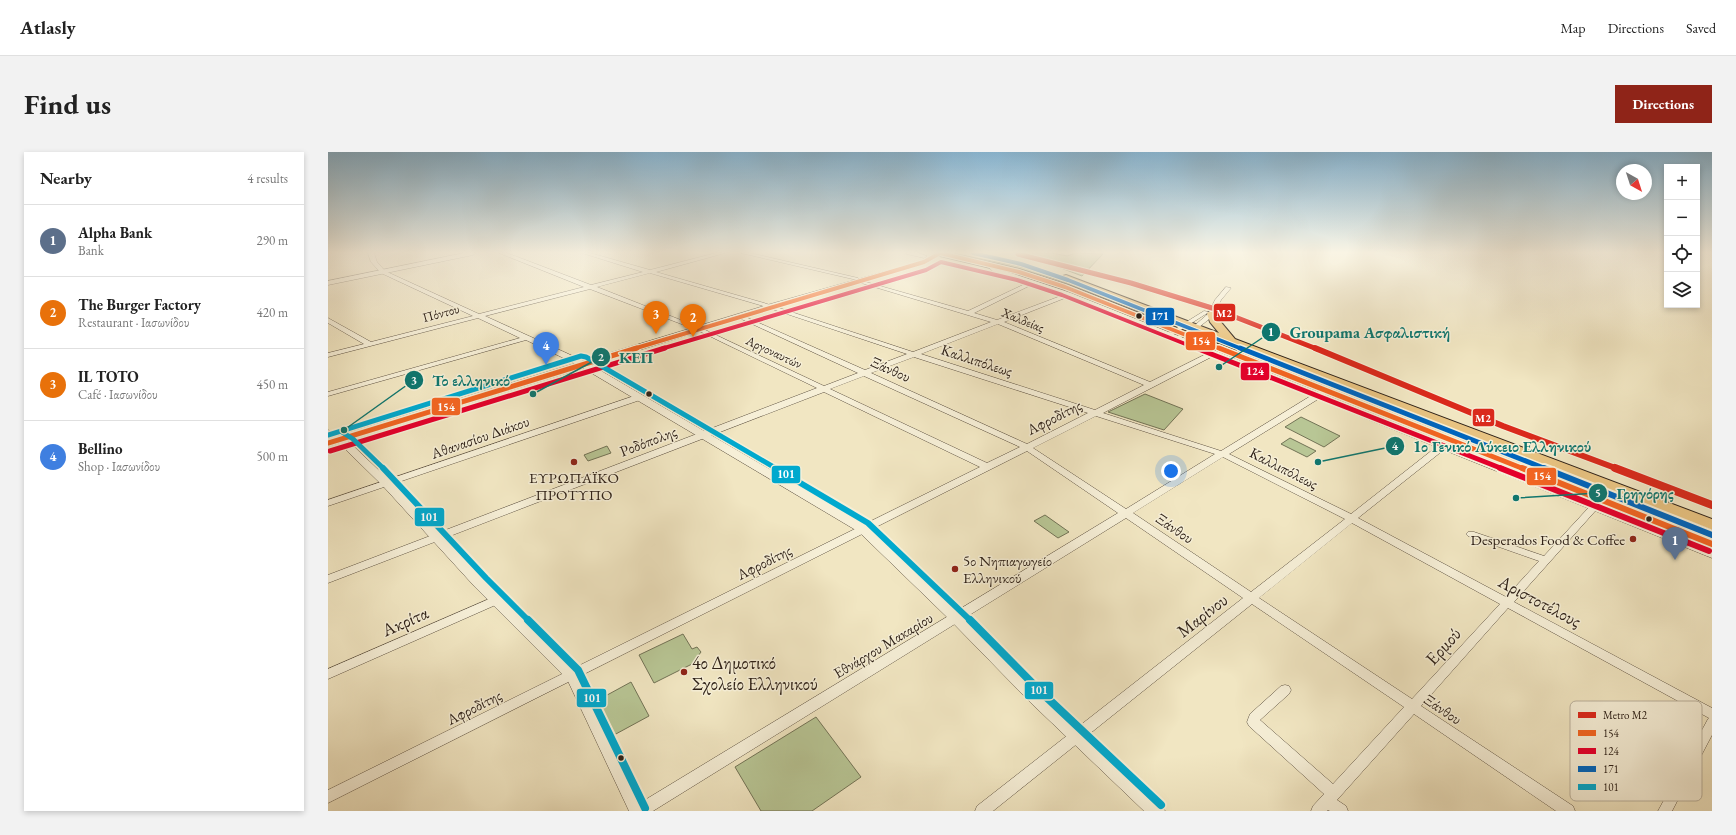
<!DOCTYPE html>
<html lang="en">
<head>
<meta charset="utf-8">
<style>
	:root { --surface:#fff; --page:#f2f2f2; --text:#222; --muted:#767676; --line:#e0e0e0; --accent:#8f2418 }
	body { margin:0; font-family:"EB Garamond",serif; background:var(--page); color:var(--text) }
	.controls { position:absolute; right:12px; top:12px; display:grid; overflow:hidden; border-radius:0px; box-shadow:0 2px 6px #0003 }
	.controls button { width:36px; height:36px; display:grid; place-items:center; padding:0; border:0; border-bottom:1px solid var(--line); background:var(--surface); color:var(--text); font:20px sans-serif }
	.compass { position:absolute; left:1288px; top:12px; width:36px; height:36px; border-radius:50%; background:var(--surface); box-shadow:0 2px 6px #0003; rotate:141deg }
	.you { position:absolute; left:843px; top:319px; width:14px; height:14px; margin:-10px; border:3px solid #fff; border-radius:50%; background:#1a73e8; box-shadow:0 0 0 6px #1a73e833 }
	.badge { display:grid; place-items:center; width:26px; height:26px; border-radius:50%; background:var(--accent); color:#fff; font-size:13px; font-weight:700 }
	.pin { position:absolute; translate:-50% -33px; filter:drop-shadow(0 1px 2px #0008) }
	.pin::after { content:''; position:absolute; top:21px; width:14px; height:12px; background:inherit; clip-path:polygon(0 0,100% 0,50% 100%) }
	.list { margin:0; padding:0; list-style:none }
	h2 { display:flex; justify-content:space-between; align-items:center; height:52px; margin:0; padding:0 16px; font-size:17px }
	h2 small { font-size:13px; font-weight:400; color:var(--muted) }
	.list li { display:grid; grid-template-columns:26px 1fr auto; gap:12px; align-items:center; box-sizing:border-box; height:72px; padding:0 16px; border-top:1px solid var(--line) }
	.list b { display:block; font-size:15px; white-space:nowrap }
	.list p { margin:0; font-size:13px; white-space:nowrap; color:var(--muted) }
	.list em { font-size:13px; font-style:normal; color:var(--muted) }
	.icon { flex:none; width:22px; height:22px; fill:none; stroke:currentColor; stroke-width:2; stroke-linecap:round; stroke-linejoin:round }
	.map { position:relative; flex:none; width:1384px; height:659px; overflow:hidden; border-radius:0px }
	header { display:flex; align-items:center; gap:24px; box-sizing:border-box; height:56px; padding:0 20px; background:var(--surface); border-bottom:1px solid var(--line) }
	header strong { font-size:19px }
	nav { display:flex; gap:22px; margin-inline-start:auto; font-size:14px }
	.intro { display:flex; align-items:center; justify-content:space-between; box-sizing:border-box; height:96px; padding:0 24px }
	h1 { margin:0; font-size:28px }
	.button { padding:10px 18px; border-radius:0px; background:var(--accent); color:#fff; font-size:14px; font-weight:700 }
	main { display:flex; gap:24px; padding:0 24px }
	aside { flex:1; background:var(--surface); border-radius:0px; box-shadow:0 2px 6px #0003 }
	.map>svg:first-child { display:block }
</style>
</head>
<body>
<header>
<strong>Atlasly</strong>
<nav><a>Map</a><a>Directions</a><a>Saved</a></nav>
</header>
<div class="intro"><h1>Find us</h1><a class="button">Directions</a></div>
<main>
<aside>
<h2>Nearby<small>4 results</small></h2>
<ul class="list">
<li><span class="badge" style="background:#5c6f8a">1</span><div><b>Alpha Bank</b><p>Bank</p></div><em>290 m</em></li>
<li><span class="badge" style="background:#e8710a">2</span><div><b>The Burger Factory</b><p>Restaurant · Ιασωνίδου</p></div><em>420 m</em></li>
<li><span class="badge" style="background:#e8710a">3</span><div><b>IL TOTO</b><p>Café · Ιασωνίδου</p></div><em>450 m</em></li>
<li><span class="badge" style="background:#3f7fe0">4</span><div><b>Bellino</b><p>Shop · Ιασωνίδου</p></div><em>500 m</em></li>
</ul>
</aside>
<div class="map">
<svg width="1384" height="659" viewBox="0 0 1384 659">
	<rect width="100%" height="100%" fill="#f1e6c2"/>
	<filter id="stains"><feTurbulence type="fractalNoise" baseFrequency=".005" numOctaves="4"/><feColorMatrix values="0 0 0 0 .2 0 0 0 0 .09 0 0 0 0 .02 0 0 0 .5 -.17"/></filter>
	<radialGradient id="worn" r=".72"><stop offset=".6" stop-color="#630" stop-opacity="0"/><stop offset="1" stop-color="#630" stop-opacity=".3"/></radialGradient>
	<path fill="#b8c695" stroke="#727356" d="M624,101L699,116L726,124L848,170L845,172L724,126L681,114Z
		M704,101H724L739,104L748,101L775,102L754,124L733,116L692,104H703L705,103Z
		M875,182L1384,378V386L871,185Z
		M817,242L855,257L836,278L780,260Z
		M973,265L1012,284L996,295L957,275Z
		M962,286L988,299L979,305L953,292Z
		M279,294L283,301L260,309L256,303Z
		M717,363L741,380L730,386L706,369Z
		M355,482L364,497L369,495L373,500L364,512L326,531L311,503Z
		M303,530L321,564L286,583L270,548Z
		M488,565L533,625L484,659H433L407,615Z"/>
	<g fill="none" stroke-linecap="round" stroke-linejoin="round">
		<defs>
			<path id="minor" d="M40,101H46L49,110L57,119L151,162L256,135L171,101H179L263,133L315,120L254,101H262L322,118L388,101H397L328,120L436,151L585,200L663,170L530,130L529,128L413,101H422L530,126L531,128L640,159L701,130H705V132L646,161L669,168L738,142H742V144L676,170L822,230L882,200H885L889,202L775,261L893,299L994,237H1000V241L901,302L1023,362L1112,292H1118L1119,294L1118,296L1030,366L1178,445L1211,409L1140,384L1138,382L1140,380H1146L1216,404L1263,353H1269L1271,355L1269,357L1186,450L1384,556V583L1344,659H1330L1380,567L1381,566L1180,456L1093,554L1245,654L1247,659H1228L1086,562L1009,648L1018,654L1020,659H1002L1000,658L999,659H983L985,654L996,642L921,574L919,570L922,562L953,534L957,533L961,534L963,538L961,542L932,568L1005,632L1076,555L924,452L665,659H647L649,654L915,446L798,366L325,659H305L307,654L790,361L699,299L0,651V638L652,315L496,240L0,431V423L489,236L369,178L262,137L157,164L258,210V214H252L198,188L0,244V240L192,186L150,166L0,205V201L36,192L0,171V166L43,190L145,164L53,121L43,110ZM322,121L432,153L579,202L537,218L413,163H409V165L530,221L496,234L373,176L269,135ZM670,172L816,233L767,258L593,202ZM586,205L760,261L699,292L543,221ZM536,224L692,295L659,311L502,237ZM768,264L887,302L798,357L705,296ZM895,305L1017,367L923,440L805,361ZM1024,371L1172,452L1084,547L931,446Z
				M898,135L903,136L893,148L886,163L870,176L851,187L849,188L846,186L866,174L881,161V160L843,184H839V182L876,159L881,160L887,148Z
				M309,243H312L316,245L315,247L0,354V348Z
				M0,278L13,285L14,287L13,289H7L0,284Z
				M168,444L172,445L173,448L172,451L0,527V517Z"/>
			<path id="tertiary" d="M136,101H148L145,103L0,133V129Z
				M578,101H590L599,104L596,106L579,102Z
				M607,101H615L598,111L443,157L263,213L539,374L633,461L712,542L834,653L837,659H816L702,550L623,469L531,380L255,216L19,288L62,329L157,429L249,519L319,659H301L239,527L147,435L54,333L15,295L10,291L0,294V288L6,285L439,153L594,109Z
				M662,111L674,118L743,141L1384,397V406L737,145L668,122L658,113Z"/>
			<path id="primary" d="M607,101H621L691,117L740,133L1384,386V397L734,137L688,122L608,103Z
				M738,123L891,181L882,170L879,162L880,160H888L892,169L907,187L1384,367V378L735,128L733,126L735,124Z"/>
		</defs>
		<use href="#minor" stroke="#5e5242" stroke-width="1"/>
		<use href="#tertiary" stroke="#5e5242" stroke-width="1"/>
		<use href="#primary" stroke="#2d2017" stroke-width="2"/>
		<use href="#minor" fill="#f6efd7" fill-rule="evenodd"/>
		<use href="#tertiary" fill="#f6efd7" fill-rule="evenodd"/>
		<use href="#primary" fill="#e8c381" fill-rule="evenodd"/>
		<defs>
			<path id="bus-1-far2" d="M305,197L596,110L612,101L691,120L737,135L893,197"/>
			<path id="bus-1-far1" d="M891,196L1196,317
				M0,291L309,196"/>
			<path id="bus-1" d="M1194,316L1384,392"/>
			<path id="bus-2-far2" d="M333,197L598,118L613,110L689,128L734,143L870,197"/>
			<path id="bus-2-far1" d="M868,196L1175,317
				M2,299L337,196"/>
			<path id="bus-2" d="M1172,316L1381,399"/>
			<path id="bus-3-far2" d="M645,101L693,112L740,128L914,197"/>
			<path id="bus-3-far1" d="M912,196L1218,317"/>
			<path id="bus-3" d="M1216,316L1384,383"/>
			<path id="bus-4-far2" d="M14,280L25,287L56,317
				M0,283L253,204L258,205L449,317"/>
			<path id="bus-4-far1" d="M55,316L158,426L201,469
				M447,316L540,371L643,469"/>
			<path id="bus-4" d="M200,468L250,518L317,656
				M642,468L713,540L833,653"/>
		</defs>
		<use href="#bus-1-far2" stroke="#f6efd7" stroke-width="6"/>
		<use href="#bus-1-far1" stroke="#f6efd7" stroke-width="8"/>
		<use href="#bus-1" stroke="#f6efd7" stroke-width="10"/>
		<use href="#bus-2-far2" stroke="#f6efd7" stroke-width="6"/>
		<use href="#bus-2-far1" stroke="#f6efd7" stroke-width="8"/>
		<use href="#bus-2" stroke="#f6efd7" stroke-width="10"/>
		<use href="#bus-3-far2" stroke="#f6efd7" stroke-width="6"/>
		<use href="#bus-3-far1" stroke="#f6efd7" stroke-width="8"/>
		<use href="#bus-3" stroke="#f6efd7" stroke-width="10"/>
		<use href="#bus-4-far2" stroke="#f6efd7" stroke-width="8"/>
		<use href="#bus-4-far1" stroke="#f6efd7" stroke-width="10"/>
		<use href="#bus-4" stroke="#f6efd7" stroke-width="12"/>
		<use href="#bus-1-far2" stroke="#f26522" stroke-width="4"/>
		<use href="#bus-1-far1" stroke="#f26522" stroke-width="5"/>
		<use href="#bus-1" stroke="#f26522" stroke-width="6"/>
		<use href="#bus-2-far2" stroke="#e4002b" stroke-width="4"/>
		<use href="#bus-2-far1" stroke="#e4002b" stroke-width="5"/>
		<use href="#bus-2" stroke="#e4002b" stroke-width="6"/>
		<use href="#bus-3-far2" stroke="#0065bd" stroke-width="4"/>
		<use href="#bus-3-far1" stroke="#0065bd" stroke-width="5"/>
		<use href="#bus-3" stroke="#0065bd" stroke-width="6"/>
		<use href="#bus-4-far2" stroke="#00a9ce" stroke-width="5"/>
		<use href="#bus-4-far1" stroke="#00a9ce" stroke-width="6"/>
		<use href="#bus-4" stroke="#00a9ce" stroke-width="8"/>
		<defs>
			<path id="metro-1-far2" d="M690,102L803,131L884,156L989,197"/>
			<path id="metro-1-far1" d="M987,196L1175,274L1290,317"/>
			<path id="metro-1" d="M1287,316L1384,353"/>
		</defs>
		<use href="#metro-1-far2" stroke="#f6efd7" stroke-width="7"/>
		<use href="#metro-1-far1" stroke="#f6efd7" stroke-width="8"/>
		<use href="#metro-1" stroke="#f6efd7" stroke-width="10"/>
		<use href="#metro-1-far2" stroke="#da291c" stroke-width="5"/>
		<use href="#metro-1-far1" stroke="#da291c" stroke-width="6"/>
		<use href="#metro-1" stroke="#da291c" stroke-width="8"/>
	</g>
	<linearGradient id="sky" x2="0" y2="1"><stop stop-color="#89b8d6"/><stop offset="0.52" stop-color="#f9f4e4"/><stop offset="1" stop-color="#f9f4e4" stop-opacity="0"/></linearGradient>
	<rect width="1384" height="193" fill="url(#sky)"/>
	<g fill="#2d2017" stroke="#f6efd7" stroke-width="1.5">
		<circle cx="811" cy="164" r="3.5"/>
		<circle cx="321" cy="242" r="3.5"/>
		<circle cx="1321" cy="367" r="3.5"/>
		<circle cx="293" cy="606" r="3.5"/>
	</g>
	<g fill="#8f2418" stroke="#f6efd7" stroke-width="1.5">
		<circle cx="246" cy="310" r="4"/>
		<circle cx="1305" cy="387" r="4"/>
		<circle cx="627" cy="417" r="4"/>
		<circle cx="356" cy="520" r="4"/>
	</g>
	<g text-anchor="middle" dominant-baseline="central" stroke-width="3" stroke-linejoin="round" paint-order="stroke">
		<g font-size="13" fill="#2d2017" stroke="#f6efd7">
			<text transform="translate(113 161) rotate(-15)">Πόντου</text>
			<text transform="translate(695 168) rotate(22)">Χαλδείας</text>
			<text transform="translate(446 200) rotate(25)">Αργοναυτών</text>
		</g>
		<g font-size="15" fill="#2d2017" stroke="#f6efd7">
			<text transform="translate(649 208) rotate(18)">Καλλιπόλεως</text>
			<text transform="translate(563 217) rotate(24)">Ξάνθου</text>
			<text transform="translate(726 265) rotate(-27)">Αφροδίτης</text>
			<text transform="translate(152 285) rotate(-19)">Αθανασίου Διάκου</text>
			<text transform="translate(320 289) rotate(-21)">Ροδόπολης</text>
			<text transform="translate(956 316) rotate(27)">Καλλιπόλεως</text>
			<text transform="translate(847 376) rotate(34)">Ξάνθου</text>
			<text transform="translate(436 410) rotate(-27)">Αφροδίτης</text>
			<text transform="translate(555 493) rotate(-31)">Εθνάρχου Μακαρίου</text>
			<text transform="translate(146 555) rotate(-27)">Αφροδίτης</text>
			<text transform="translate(1115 557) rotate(34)">Ξάνθου</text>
		</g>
		<g font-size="15" fill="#2d2017" stroke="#f6efd7">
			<text x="246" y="325">ΕΥΡΩΠΑΪΚΟ<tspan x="246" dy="17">ΠΡΟΤΥΠΟ</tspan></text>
			<text x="1297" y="387" text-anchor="end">Desperados Food &amp; Coffee</text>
			<text x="635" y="408" text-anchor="start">5ο Νηπιαγωγείο<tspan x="635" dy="17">Ελληνικού</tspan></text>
		</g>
		<g font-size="18" fill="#2d2017" stroke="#f6efd7">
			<text transform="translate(1212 449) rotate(28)">Αριστοτέλους</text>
			<text transform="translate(874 463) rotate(-38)">Μαρίνου</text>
			<text transform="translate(77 469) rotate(-24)">Ακρίτα</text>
			<text transform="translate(1115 494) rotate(-48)">Ερμού</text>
		</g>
		<g font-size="18" fill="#2d2017" stroke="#f6efd7" text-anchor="start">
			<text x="364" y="510">4ο Δημοτικό<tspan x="364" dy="21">Σχολείο Ελληνικού</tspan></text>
		</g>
	</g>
	<rect x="1242" y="549" width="132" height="100" rx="6" fill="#f6efd7" stroke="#bab19d" stroke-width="1"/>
	<rect x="1250" y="560" width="18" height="6" fill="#da291c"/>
	<rect x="1250" y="578" width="18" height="6" fill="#f26522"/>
	<rect x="1250" y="596" width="18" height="6" fill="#e4002b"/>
	<rect x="1250" y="614" width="18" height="6" fill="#0065bd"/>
	<rect x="1250" y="632" width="18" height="6" fill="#00a9ce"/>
	<g font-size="11" fill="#2d2017">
		<text x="1275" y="567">Metro Μ2</text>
		<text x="1275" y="585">154</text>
		<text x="1275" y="603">124</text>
		<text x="1275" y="621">171</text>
		<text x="1275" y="639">101</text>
	</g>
	<path fill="none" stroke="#0f766e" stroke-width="1.5" d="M891 215L943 180M205 242L273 205M16 278L86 228M990 310L1067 294M1188 346L1270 341"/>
	<g fill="#0f766e" stroke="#f6efd7" stroke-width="1.5">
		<circle cx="891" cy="215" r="4"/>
		<circle cx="205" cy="242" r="4"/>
		<circle cx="16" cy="278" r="4"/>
		<circle cx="990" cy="310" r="4"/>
		<circle cx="1188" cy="346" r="4"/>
		<circle cx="943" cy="180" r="10"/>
		<circle cx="273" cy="205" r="10"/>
		<circle cx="86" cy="228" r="10"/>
		<circle cx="1067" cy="294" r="10"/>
		<circle cx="1270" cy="341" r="10"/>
	</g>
	<g font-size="12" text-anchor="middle" font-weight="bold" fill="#fff">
		<text x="943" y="184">1</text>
		<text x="273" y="209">2</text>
		<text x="86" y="232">3</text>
		<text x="1067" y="298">4</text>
		<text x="1270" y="345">5</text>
	</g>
	<g font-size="16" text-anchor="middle" font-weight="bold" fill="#0f766e" stroke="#f6efd7" stroke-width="3" stroke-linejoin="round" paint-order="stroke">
		<text x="1042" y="186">Groupama Ασφαλιστική</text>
		<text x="308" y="211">ΚΕΠ</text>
		<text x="143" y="234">Το ελληνικό</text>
		<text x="1174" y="300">1ο Γενικό Λύκειο Ελληνικού</text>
		<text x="1317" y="347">Γρηγόρης</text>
	</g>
	<g stroke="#f6efd7" stroke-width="1.5">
		<rect x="885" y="151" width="23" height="19" rx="4" fill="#da291c"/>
		<rect x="817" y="155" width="30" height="19" rx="4" fill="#0065bd"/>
		<rect x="857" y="179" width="31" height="20" rx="4" fill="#f26522"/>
		<rect x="912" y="210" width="30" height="19" rx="4" fill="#e4002b"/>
		<rect x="103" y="245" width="30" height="19" rx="4" fill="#f26522"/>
		<rect x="1144" y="256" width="23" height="19" rx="4" fill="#da291c"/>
		<rect x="443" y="313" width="30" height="19" rx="4" fill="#00a9ce"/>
		<rect x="1198" y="315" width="31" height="19" rx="4" fill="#f26522"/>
		<rect x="86" y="355" width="31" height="20" rx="4" fill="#00a9ce"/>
		<rect x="696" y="529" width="30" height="19" rx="4" fill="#00a9ce"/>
		<rect x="248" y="536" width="31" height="20" rx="4" fill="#00a9ce"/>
	</g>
	<g font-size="11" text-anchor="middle" font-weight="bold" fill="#fff">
		<text x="896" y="165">Μ2</text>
		<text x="832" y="168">171</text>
		<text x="873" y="193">154</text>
		<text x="927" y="223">124</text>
		<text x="118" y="259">154</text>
		<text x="1155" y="270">Μ2</text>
		<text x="458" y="326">101</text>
		<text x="1214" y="328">154</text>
		<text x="101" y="369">101</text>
		<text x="711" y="542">101</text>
		<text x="264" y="550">101</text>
	</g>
	<rect width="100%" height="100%" filter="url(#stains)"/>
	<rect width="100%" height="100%" fill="url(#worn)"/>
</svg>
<div class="controls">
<button>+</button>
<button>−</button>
<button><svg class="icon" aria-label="locate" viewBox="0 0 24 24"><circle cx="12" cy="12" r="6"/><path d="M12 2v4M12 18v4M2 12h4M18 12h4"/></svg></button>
<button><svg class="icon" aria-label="layers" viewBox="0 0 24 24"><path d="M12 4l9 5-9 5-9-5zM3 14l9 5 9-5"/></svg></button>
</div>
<svg class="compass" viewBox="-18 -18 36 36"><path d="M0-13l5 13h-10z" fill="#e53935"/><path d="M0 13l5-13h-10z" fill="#767676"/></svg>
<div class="you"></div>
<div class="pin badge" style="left:1347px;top:408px;background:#5c6f8a">1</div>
<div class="pin badge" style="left:365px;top:185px;background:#e8710a">2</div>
<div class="pin badge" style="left:328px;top:182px;background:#e8710a">3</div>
<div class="pin badge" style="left:218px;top:213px;background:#3f7fe0">4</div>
</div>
</main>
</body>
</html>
